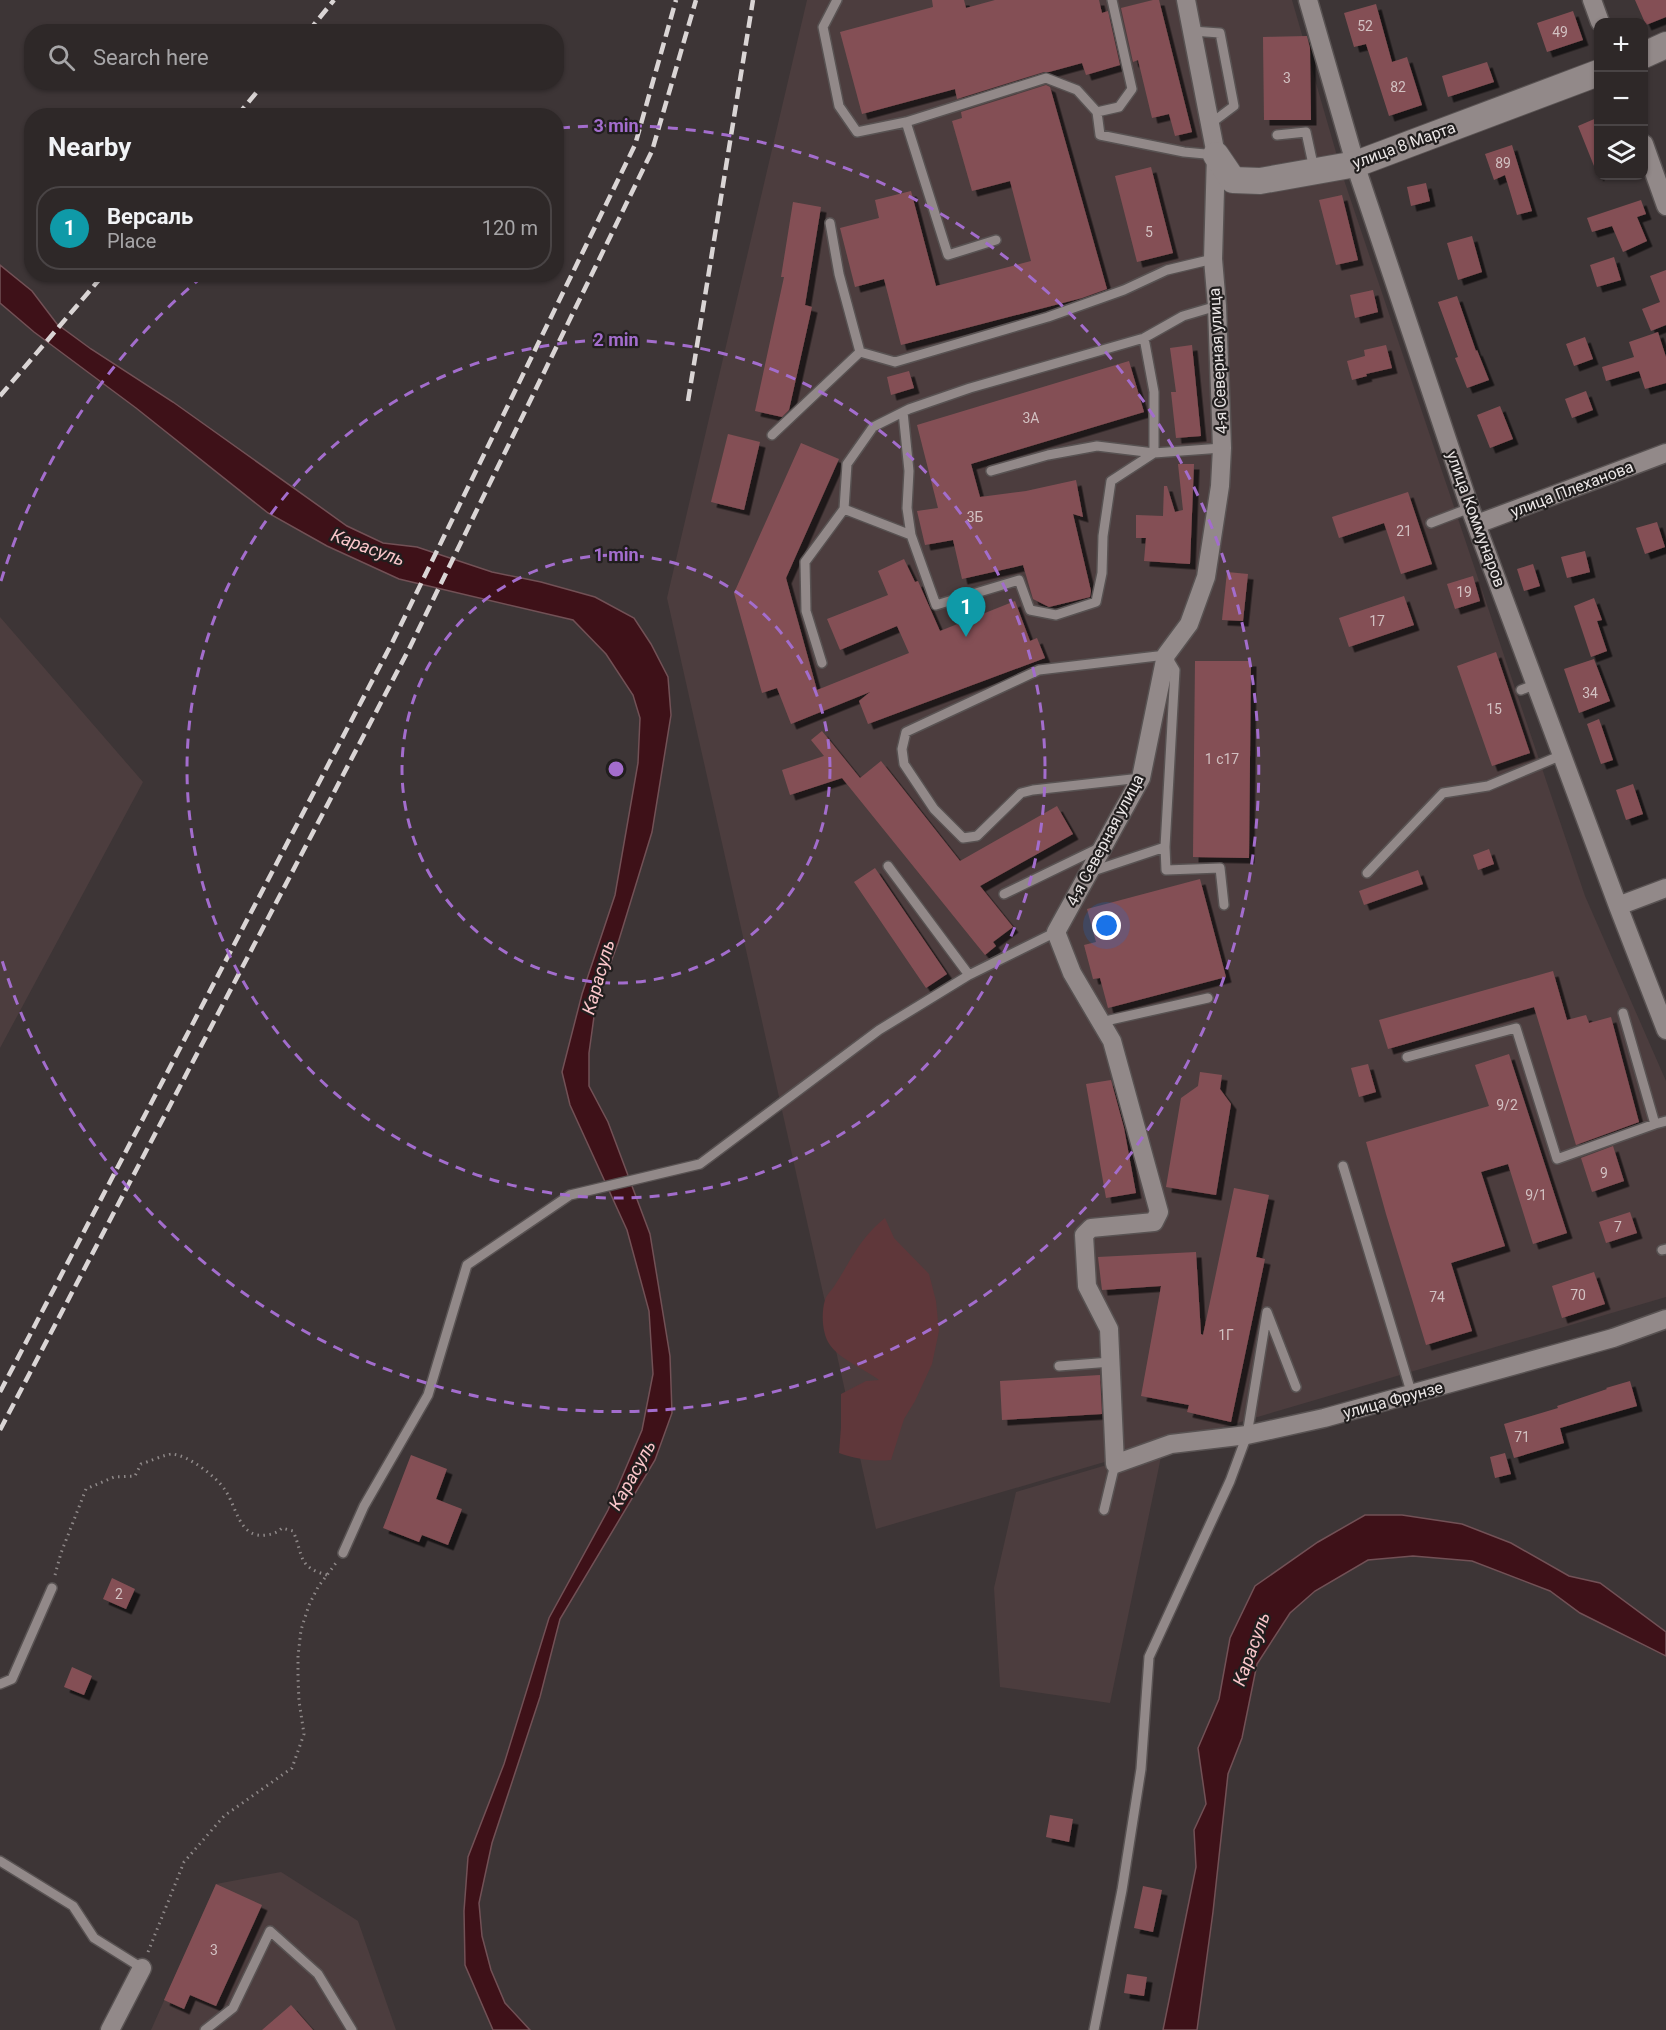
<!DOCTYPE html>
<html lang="en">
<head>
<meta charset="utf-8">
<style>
	:root { --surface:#2e2828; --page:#363030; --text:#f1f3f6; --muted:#a7a6a8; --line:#494445; --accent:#db2777 }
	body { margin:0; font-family:Roboto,sans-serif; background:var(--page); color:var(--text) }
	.controls { position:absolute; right:18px; top:18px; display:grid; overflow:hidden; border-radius:12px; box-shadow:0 2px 4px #0004 }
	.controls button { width:54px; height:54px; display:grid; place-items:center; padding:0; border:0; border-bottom:2px solid var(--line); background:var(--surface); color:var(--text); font:30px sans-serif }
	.you { position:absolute; left:1107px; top:926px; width:21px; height:21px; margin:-15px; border:4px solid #fff; border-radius:50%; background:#1a73e8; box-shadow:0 0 0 9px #1a73e833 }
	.badge { display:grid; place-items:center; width:39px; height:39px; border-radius:50%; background:var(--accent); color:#fff; font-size:20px; font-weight:700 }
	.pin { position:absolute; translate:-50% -50px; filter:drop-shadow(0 2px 3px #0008) }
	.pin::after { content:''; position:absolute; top:32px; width:21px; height:18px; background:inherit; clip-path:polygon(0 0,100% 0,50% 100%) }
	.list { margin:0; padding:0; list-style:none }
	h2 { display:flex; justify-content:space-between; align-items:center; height:78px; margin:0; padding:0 24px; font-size:26px }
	h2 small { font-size:20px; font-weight:400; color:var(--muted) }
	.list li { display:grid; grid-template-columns:39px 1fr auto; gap:18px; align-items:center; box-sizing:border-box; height:84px; margin:0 12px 12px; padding:0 12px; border:2px solid var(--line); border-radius:24px }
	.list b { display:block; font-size:22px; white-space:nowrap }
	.list p { margin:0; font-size:20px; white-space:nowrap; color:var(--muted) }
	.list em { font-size:20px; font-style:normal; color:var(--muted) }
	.icon { flex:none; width:33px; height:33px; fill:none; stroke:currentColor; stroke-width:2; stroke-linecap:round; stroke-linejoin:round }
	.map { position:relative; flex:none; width:1666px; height:2030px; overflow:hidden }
	.search { position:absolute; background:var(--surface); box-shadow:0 2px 4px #0004; left:24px; top:24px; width:540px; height:66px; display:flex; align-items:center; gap:15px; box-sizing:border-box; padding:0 21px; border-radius:24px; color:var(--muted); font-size:22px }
	.panel { position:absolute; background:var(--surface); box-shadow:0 2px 4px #0004; left:24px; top:108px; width:540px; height:174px; border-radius:24px }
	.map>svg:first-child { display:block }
</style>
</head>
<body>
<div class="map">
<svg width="1666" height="2030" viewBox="0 0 1666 2030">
	<defs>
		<filter id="shadow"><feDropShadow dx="5.5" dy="5.5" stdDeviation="0" flood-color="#0009"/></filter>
	</defs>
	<rect width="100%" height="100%" fill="#3d3536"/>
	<path fill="#4c3d3e" d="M807,0H1292L1344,180L1585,896L1666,1081V1297L876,1529L667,598Z
		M0,617L143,782L0,1048Z
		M1162,1452L1110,1703L1000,1687L994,1588L1016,1492L1110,1464Z
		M281,1872L358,1921L396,2030H151L216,1884Z"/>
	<path fill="#5f373a" d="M885,1218L894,1238L929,1274L936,1301L939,1331L932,1364L915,1401L904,1419L891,1460C873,1462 856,1459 839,1453L841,1427V1394L866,1381L879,1380C866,1370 839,1359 830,1345C822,1334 821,1313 825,1300C826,1295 832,1290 835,1285C852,1259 859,1239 885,1218Z"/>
	<path fill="#3e1118" stroke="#725156" stroke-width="1.5" d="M0,265L32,291L57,324L91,349L173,402L347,526L383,543L417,547L492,572L541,582L595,597L634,618L651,644L668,677L671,715L652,832L618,943L596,1002L589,1053V1086L608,1122L650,1234L670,1356L672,1413L655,1460L560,1619L540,1697L492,1843L479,1903L482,1936L491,1970L505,2003L530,2030H493L465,1965L464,1911L468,1857L504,1764L549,1618L608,1510L642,1430L653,1374L649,1311L627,1230L570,1105L562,1072L582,994L615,895L638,763L640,718L633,695L606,654L573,620L399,579L327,546L268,513L136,408L34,332L0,303Z
		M1365,1515H1402L1462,1524L1511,1543L1569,1576L1600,1583L1666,1632V1656L1580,1613L1550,1591L1472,1561L1413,1556L1368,1560L1315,1591L1290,1613L1257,1664L1242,1738L1228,1774L1213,1912L1197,2030H1163L1196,1867L1194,1830L1206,1804L1198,1748L1219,1699L1230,1638L1255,1586L1318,1542Z"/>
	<path fill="#845055" filter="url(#shadow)" d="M932,0H964L966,8L995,0H1099L1102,13L1108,11L1120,65L1086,75L1082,63L1049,72H1044L957,99L955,89L862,114L840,32L933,7Z
		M1153,0H1159L1192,132L1175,136L1169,114L1152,118L1138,60L1133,62L1121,8Z
		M1635,0H1666V17L1646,25Z
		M1376,4L1392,62L1407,57L1422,105L1389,116L1366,44L1354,47L1344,13Z
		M1573,11L1583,40L1547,52L1537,23Z
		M1307,36L1310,48L1311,120H1264L1263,37Z
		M1487,62L1494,82L1448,97L1442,76Z
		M1046,85L1050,87L1107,289L1082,298L901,345L884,279L855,287L840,228L879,218L875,200L911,191L936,286L1031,261L1010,181L972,191L952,121L962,118L961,112Z
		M1599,117V175L1598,176L1578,126Z
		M1512,145L1532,211L1517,215L1505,175L1494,180L1485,154Z
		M1151,167L1173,253L1137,262L1115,176Z
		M1426,183L1430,201L1411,206L1407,187Z
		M1342,195L1358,260L1336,265L1319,200Z
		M1641,200L1646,214L1637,217L1647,241L1623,252L1612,226L1592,232L1587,218Z
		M793,202L821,207L805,305L812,307L789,410L782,417L755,411L784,277H781Z
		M1472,236L1482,272L1458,280L1447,243Z
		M1614,257L1621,280L1597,287L1590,265Z
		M1666,270V325L1651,331L1642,309L1660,302L1650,276Z
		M1373,290L1378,312L1355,318L1350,295Z
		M1457,296L1476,351L1477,350L1489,380L1467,388L1455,358L1458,357L1438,302Z
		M1658,332L1666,357V383L1645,389L1639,371L1606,381L1602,367L1634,357L1629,342Z
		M1585,337L1593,359L1574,366L1566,344Z
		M1192,345L1201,436L1176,438L1171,392H1176L1170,348Z
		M1386,345L1392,368L1366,374L1367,376L1352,380L1347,361L1365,356L1364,350Z
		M1129,361L1144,412L971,464L980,497L1026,491L1076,480L1083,517L1073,514L1091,591L1090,597L1049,607L1033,599L1023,565L962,579L953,540L925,545L917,511L938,508L917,425Z
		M909,371L914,388L891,395L887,377Z
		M1586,391L1593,410L1572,418L1565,399Z
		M1500,406L1513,439L1490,448L1477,415Z
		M728,434L760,442L744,510L711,502Z
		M801,443L839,459L786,578L817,690L909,653L897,626L840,650L827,619L888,595L878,571L904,559L915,582L918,581L940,631L1015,601L1030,641L1037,638L1045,658L868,724L859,701L870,692L791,724L777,688L762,693L734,593Z
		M1178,464H1194L1190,564L1144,561L1146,538H1136V515L1163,516L1164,486H1167L1175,512L1183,510Z
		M1408,492L1432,564L1401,574L1384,523L1339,538L1332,517Z
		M1657,522L1665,547L1645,554L1636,528Z
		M1585,551L1590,572L1567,578L1561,557Z
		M1533,564L1540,586L1524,591L1517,569Z
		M1227,572L1248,574L1243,621L1222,620Z
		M1473,576L1480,601L1455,609L1447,584Z
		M1404,596L1414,625L1349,647L1339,618Z
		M1594,598L1602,620L1597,621L1607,651L1591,657L1574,606Z
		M1496,652L1530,753L1492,766L1457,666Z
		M1594,659L1610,701L1579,713L1564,669Z
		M1195,661H1251L1249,858L1193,857Z
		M1599,719L1613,760L1601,764L1587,724Z
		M822,731L860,778L881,761L960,861L1057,806L1073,834L980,886L1013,927L993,942L996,946L985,955L842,778L790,795L782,770L824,756L811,740Z
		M1633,784L1643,814L1626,820L1616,790Z
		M1489,849L1494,864L1478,870L1473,855Z
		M875,868L947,974L926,988L854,882Z
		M1418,870L1423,884L1364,905L1359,891Z
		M1200,879L1226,977L1108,1008L1100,978L1093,979L1084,945L1096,942L1087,909Z
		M1553,971L1567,1020L1586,1015L1589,1023L1611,1017L1639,1122L1576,1145L1534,1007L1388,1049L1379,1020Z
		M1509,1054L1567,1233L1533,1244L1508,1164L1481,1172L1505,1246L1451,1263L1472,1331L1426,1345L1386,1214L1366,1142L1489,1106L1475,1065Z
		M1368,1064L1376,1092L1359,1097L1351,1068Z
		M1200,1072L1222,1075L1220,1089L1231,1104L1216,1195L1166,1187L1181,1098L1198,1086Z
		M1111,1080L1124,1128L1136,1193L1106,1198L1086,1084Z
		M1613,1146L1624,1181L1592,1192L1581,1158Z
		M1234,1188L1269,1195L1256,1257L1265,1259L1231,1422L1187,1412L1189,1405L1141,1396L1161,1286L1102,1290L1098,1257L1196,1252L1201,1334L1203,1335Z
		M1630,1212L1637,1233L1606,1243L1599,1222Z
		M1594,1272L1605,1304L1562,1318L1552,1286Z
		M1100,1375L1102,1414L1002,1420L1000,1381Z
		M1630,1381L1637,1406L1560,1428L1564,1443L1514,1458L1504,1424L1558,1408L1557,1406L1607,1389L1606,1388Z
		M1505,1453L1511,1474L1495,1478L1490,1457Z
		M411,1455L447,1469L436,1499L462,1509L448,1545L422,1535L419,1542L383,1528Z
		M112,1578L135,1589L126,1609L103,1599Z
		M72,1667L92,1676L84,1695L64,1687Z
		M1050,1815L1073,1819L1069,1842L1046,1837Z
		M216,1884L262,1905L216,2006L190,1995L184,2009L164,2000Z
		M1143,1886L1162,1890L1153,1932L1134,1928Z
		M1127,1974L1147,1977L1144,1996L1124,1993Z
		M291,2005L313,2030H262Z"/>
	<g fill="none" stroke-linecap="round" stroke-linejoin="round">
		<defs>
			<path id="lane" d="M837,0L823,27L839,106L857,132L906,122L1046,78L1077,90L1097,112
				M1112,0L1132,89L1119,107L1097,112L1100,135L1184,152L1216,155
				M1192,31L1220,33L1234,106L1210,124
				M906,122L948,255L996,240
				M1277,135L1306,132L1314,169
				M830,223L839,274L860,352
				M903,412L909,471L907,508L911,535
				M772,435L860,352L895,362L1048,317L1124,290L1167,270L1213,259
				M991,471L1048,455L1097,446L1154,453V392L1144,338
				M844,509L847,464L873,427L909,409L970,388L1144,338L1183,316L1217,306
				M1431,523L1470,508
				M822,663L806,611L805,562L844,509L911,535L936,605L1019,580L1030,610L1056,615L1096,602L1102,573L1103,536L1111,481L1154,453L1222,448
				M1521,690L1536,684
				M1165,847L1166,870L1220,868L1224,905
				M888,866L969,975
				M1090,872L1165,847L1175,670L1166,655L1039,670L906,732L902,749L904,764L934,809L963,838L977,836L1021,793L1033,790L1141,778
				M1367,873L1443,793L1488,786L1562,755
				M1004,894L1099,848
				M1623,1013L1655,1124L1666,1121
				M1101,1022L1208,998
				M1407,1057L1516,1028L1557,1159L1655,1124
				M1343,1166L1412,1395
				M1662,1250L1666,1249
				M1059,1366L1111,1362
				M1104,1510L1115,1464
				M343,1553L364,1506L428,1395L467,1265L570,1195L700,1164L879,1030L969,975L1056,932
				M0,1684L12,1679L52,1588
				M0,1861L73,1906L94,1938L142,1968
				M205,2030L233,2008L270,1931L318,1974L352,2030
				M1094,2030L1122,1890L1141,1769L1149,1657L1230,1481L1247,1435L1267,1312L1296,1387"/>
			<path id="street" d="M1186,0L1216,155L1213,259L1217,306L1222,448L1220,486L1206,577L1189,624L1166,655L1141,778L1056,932L1072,973L1112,1041L1159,1212L1154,1222L1091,1228L1084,1235L1087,1286L1109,1329L1115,1464L1171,1444L1247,1435L1324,1418L1613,1338L1666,1319
				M1308,0L1358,173L1470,508L1618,906L1666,1030
				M1592,0L1600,22
				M1644,144L1666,206
				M1477,524L1666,453
				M1618,906L1666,888
				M110,2030L142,1968"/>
			<path id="secondary" d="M1644,55L1666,45
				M1216,155L1233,180L1260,181L1356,164L1598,73"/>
		</defs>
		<use href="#lane" stroke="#585252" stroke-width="12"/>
		<use href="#street" stroke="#585252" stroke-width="21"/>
		<use href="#secondary" stroke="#585252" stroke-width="28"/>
		<path stroke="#8f8989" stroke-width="3" stroke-dasharray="1.5 4.5" stroke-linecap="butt" d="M55,1575L61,1553L86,1489L114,1477L135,1476L141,1464C148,1462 166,1454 172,1454C188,1455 217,1477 225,1490C237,1507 239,1539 266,1535C273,1534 277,1533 282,1528L293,1531C304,1556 297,1567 327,1575
			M148,1952L184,1862L224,1816L292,1768L304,1734L299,1701L298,1678V1656L301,1630L309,1605L318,1587L336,1563"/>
		<use href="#lane" stroke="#928989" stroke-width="9"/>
		<use href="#street" stroke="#928989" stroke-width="18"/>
		<use href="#secondary" stroke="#928989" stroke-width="26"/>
		<path stroke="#dad5d5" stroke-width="4.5" stroke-dasharray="12 6" stroke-linecap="butt" d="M308,32L334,0
			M237,116L265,82
			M0,396L104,274
			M688,401L753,0
			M0,1392L393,641L635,145L676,0
			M0,1430L409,649L652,151L696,0"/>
	</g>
	<g fill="none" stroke="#a36dcd" stroke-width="3" stroke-dasharray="10 8">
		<circle cx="616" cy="769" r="214"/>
		<circle cx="616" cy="769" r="429"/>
		<path d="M1 581A643 643 0 0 1 203 276M560 128A643 643 0 1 1 1 957"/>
	</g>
	<g text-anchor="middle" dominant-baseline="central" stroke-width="4.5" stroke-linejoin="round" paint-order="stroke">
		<g font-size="14" fill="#d2c1c2">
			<text x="1365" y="26">52</text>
			<text x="1560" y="32">49</text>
			<text x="1287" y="78">3</text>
			<text x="1398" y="87">82</text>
			<text x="1503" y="163">89</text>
			<text x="1149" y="232">5</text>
			<text x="1031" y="418">3А</text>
			<text x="975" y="517">3Б</text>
			<text x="1404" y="531">21</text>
			<text x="1464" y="592">19</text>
			<text x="1377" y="621">17</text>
			<text x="1590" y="693">34</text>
			<text x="1494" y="709">15</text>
			<text x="1222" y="759">1 с17</text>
			<text x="1507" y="1105">9/2</text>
			<text x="1604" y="1173">9</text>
			<text x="1536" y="1195">9/1</text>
			<text x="1618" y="1227">7</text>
			<text x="1578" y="1295">70</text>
			<text x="1437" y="1297">74</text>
			<text x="1226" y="1335">1Г</text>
			<text x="1522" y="1437">71</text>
			<text x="119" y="1594">2</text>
			<text x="214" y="1950">3</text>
		</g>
		<g font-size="16" fill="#ece7e7" stroke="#211e1e">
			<text transform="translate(1404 145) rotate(-20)">улица 8 Марта</text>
			<text transform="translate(1218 361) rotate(-93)">4-я Северная улица</text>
			<text transform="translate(1572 489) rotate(-21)">улица Плеханова</text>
			<text transform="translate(1476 519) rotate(70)">улица Коммунаров</text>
			<text transform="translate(1105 840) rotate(-62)">4-я Северная улица</text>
			<text transform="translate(1393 1400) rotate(-15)">улица Фрунзе</text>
		</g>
		<g font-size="18" font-style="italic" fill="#fcc7cb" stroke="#211e1e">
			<text transform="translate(368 547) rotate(20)">Карасуль</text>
			<text transform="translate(598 977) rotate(-74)">Карасуль</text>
			<text transform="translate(632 1475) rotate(-61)">Карасуль</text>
			<text transform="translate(1251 1649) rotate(-70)">Карасуль</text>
		</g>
	</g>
	<circle cx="616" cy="769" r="9" fill="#a36dcd" stroke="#211e1e" stroke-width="3"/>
	<g font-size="18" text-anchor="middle" font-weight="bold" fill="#a36dcd" stroke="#211e1e" stroke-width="4.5" stroke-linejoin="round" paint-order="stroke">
		<text x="616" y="132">3 min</text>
		<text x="616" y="346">2 min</text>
		<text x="616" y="561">1 min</text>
	</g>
</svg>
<div class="controls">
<button>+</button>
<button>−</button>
<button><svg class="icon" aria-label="layers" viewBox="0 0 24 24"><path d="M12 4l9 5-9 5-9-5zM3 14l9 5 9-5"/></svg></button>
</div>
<div class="you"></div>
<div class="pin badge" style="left:966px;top:637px;background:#0f9aa8">1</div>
<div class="search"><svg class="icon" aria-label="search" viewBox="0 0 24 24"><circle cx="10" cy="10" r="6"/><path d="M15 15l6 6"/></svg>Search here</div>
<section class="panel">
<h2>Nearby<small></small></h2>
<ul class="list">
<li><span class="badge" style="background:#0f9aa8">1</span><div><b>Версаль</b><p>Place</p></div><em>120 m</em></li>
</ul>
</section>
</div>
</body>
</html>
